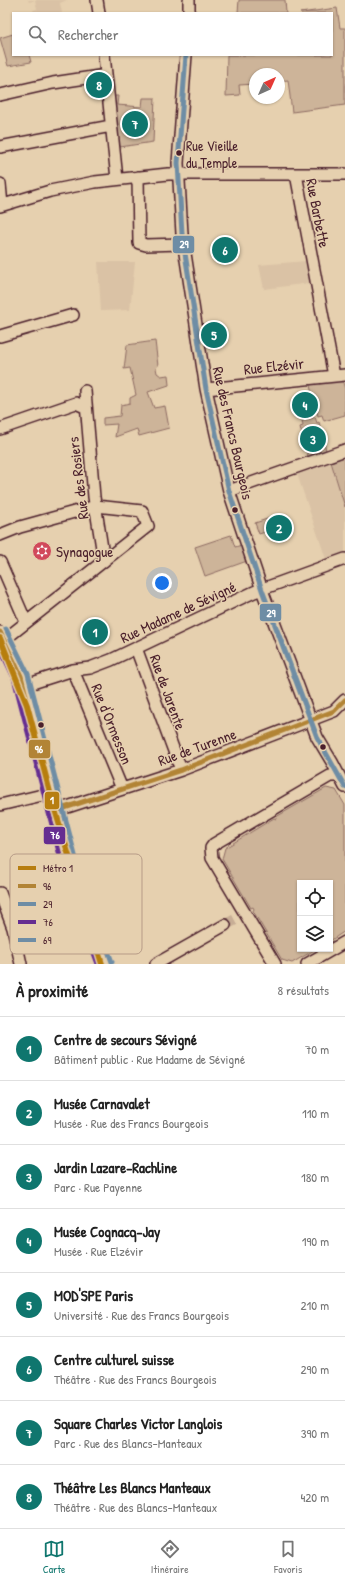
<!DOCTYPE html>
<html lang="fr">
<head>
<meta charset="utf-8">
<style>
	:root { --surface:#fff; --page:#f2f2f2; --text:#222; --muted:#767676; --line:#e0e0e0; --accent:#0f766e }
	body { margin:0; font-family:"Patrick Hand",sans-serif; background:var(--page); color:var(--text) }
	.controls { position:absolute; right:12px; bottom:12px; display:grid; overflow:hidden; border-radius:0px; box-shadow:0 1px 3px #0004 }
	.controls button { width:36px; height:36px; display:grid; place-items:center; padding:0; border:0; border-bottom:1px solid var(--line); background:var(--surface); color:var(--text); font:20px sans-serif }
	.compass { position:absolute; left:249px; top:68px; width:36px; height:36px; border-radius:50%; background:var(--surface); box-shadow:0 1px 3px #0004; rotate:45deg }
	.you { position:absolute; left:162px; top:583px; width:14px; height:14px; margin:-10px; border:3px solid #fff; border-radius:50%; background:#1a73e8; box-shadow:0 0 0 6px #1a73e833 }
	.badge { display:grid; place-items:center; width:26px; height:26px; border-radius:50%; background:var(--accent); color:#fff; font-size:13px; font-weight:700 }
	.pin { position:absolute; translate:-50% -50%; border:2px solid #fff; box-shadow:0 1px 4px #0006 }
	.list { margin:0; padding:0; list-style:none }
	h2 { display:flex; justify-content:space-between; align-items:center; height:52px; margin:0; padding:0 16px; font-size:17px }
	h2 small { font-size:13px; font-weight:400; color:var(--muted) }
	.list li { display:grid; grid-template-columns:26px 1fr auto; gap:12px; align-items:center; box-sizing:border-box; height:64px; padding:0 16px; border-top:1px solid var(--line) }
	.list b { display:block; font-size:15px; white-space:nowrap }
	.list p { margin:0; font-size:13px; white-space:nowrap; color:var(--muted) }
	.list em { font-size:13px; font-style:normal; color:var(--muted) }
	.icon { flex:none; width:22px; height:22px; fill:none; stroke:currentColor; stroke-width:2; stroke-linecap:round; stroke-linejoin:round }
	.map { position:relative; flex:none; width:345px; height:964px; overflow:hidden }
	.search { position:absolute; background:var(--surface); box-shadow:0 1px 3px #0004; left:12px; right:12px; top:12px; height:44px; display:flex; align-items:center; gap:10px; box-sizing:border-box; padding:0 14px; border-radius:0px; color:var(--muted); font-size:15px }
	.sheet { height:564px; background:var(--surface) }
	nav { display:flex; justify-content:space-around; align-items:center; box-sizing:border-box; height:56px; border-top:1px solid var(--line); background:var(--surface); font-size:11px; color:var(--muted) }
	nav a { display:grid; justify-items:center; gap:2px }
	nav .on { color:var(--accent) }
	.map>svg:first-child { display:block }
</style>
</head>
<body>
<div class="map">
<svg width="345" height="964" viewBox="0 0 345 964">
	<rect width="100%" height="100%" fill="#e6d0af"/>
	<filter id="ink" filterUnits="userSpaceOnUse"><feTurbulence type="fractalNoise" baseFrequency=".025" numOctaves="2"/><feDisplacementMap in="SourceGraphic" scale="8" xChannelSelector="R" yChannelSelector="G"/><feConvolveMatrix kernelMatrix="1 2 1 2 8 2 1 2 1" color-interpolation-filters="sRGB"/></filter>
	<g filter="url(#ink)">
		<path fill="#dac2a5" d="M28,0H67L60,3L62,13H34L33,10L37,9L35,0L29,2Z
			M306,261L310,283L264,289L259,265Z
			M98,262H135L130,310L101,311Z
			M331,462L345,507V552L326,559L297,474Z"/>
		<path fill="#cdb499" stroke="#8c6a62" d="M239,0H285L286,13H242L238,12Z
			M337,8L340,28H345V105L292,112L288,80L279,81V74H255V84L239,85L240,95L226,96L227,55H332V13H300Z
			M13,34V55H29L31,62L8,66L0,38Z
			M113,96H118L117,105L142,107L143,98H155L153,142L120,147L114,116Z
			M155,341L158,366L156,368L157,373L161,376L168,375L169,385L148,392L154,408L165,406L169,428L139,436L137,429L115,437L117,424L103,425V418L120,416L121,405L130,403V398L136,395L130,368L124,369L127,345Z
			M342,379L345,389V415L324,421L322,415L318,416L309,382Z
			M315,417L317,423L319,422L326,450L308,457L300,427L303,426L302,420Z
			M345,457V507L331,462Z
			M270,518L274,529L259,534L255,523Z
			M231,535L235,547L242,545L247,561L205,576L195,547Z
			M326,788L336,790L345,805V931L330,941V883H300V949H316L292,963L282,960L253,911L254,909L253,907L251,908L222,859L225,848L274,818L276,819V817Z"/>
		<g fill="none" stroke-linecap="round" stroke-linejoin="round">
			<path stroke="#c7ad95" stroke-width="11" stroke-dasharray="11 5.5" stroke-linecap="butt" d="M225,925L238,918"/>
			<defs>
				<path id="minor" d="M97,0L99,13
					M189,13V0
					M104,55L117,179
					M186,55L178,163L182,234L206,389L229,491L262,590L317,737L332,762L345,787
					M0,95L53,83L106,75
					M0,147L111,126
					M296,174L334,376
					M138,177L139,243L146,245L182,244
					M0,184L2,205
					M0,206L50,191L95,182L168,174H345
					M0,336L73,315
					M206,389L345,375
					M85,391L94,497L104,561
					M0,429L76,403L85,407
					M229,491L345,450
					M0,535L20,527L96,506L142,511L148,526L4,640
					M0,562L26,622
					M0,632L21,676L72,873L105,964
					M136,648L181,770
					M73,670L122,789
					M23,686L73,670L90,668L111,660L254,592L345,559
					M0,805L51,793
					M55,811L181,770L334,711L345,700
					M0,893L13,928L21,964
					M156,964L225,925
					M275,964L212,858L211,848L214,844L330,776H338
					M307,964L345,942"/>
			</defs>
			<use href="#minor" stroke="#4a1f2b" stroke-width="14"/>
			<use href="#minor" stroke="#e6d0af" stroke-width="11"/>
			<defs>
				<path id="bus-1" d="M0,632L21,676L55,811
					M55,811L181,770L334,711L345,700"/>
				<path id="bus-2" d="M186,55L178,163L182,234L206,389L229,491L262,590L317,737L345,787"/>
				<path id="bus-3" d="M0,648L14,678L65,875L98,964"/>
				<path id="bus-4" d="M6,629L28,674L79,871L112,962"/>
			</defs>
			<use href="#bus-1" stroke="#e6d0af" stroke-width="8"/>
			<use href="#bus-2" stroke="#e6d0af" stroke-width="8"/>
			<use href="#bus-3" stroke="#e6d0af" stroke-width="8"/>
			<use href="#bus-4" stroke="#e6d0af" stroke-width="8"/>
			<use href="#bus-1" stroke="#b28436" stroke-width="5"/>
			<use href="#bus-2" stroke="#6e8da5" stroke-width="5"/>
			<use href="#bus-3" stroke="#652d91" stroke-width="5"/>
			<use href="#bus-4" stroke="#6e8da5" stroke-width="5"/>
			<defs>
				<path id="metro-1" d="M0,638L27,705L52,800L102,964"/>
			</defs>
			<use href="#metro-1" stroke="#e6d0af" stroke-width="9"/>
			<use href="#metro-1" stroke="#b77e11" stroke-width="6"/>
		</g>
	</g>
	<defs>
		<symbol id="synagogue-disc" viewBox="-11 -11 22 22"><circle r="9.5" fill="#d1495b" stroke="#e6d0af"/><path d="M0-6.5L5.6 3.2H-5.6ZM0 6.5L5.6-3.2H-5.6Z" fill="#fff"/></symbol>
	</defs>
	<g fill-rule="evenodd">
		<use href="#synagogue-disc" x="31" y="540" width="22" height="22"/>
	</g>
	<g fill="#4a1f2b" stroke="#e6d0af" stroke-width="1.5">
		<circle cx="179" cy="153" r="3.5"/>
		<circle cx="235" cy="510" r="3.5"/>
		<circle cx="41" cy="725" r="3.5"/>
		<circle cx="323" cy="747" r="3.5"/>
	</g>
	<g text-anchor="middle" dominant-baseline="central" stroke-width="3" stroke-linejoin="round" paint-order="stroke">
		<g font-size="14" fill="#4a1f2b" stroke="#e6d0af" text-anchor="start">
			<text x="186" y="145">Rue Vieille<tspan x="186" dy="17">du Temple</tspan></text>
		</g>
		<g font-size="15" fill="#4a1f2b" stroke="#e6d0af">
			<text transform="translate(318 213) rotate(79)">Rue Barbette</text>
			<text transform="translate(274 366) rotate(-6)">Rue Elzévir</text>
			<text transform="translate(233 433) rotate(77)">Rue des Francs Bourgeois</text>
			<text transform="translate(78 478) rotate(-97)">Rue des Rosiers</text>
			<text transform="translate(178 612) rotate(-25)">Rue Madame de Sévigné</text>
			<text transform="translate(168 692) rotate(70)">Rue de Jarente</text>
			<text transform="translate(112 724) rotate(68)">Rue d'Ormesson</text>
			<text transform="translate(197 747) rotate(-20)">Rue de Turenne</text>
		</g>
		<g font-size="15" fill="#4a1f2b" stroke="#e6d0af" text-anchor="start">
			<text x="56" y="551">Synagogue</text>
		</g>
	</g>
	<rect x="10" y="854" width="132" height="100" rx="6" fill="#e6d0af" stroke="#b79b87" stroke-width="1"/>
	<rect x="18" y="866" width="18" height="4" fill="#b77e11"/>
	<rect x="18" y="884" width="18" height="4" fill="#b28436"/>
	<rect x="18" y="902" width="18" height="4" fill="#6e8da5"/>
	<rect x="18" y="920" width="18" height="4" fill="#652d91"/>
	<rect x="18" y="938" width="18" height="4" fill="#6e8da5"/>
	<g font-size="11" fill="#4a1f2b">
		<text x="43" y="872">Métro 1</text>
		<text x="43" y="890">96</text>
		<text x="43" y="908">29</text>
		<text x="43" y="926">76</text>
		<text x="43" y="944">69</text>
	</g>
	<g stroke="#e6d0af" stroke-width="1.5">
		<rect x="172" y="235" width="23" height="19" rx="4" fill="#6e8da5"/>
		<rect x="259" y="603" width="23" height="19" rx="4" fill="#6e8da5"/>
		<rect x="28" y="739" width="23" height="20" rx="4" fill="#b28436"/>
		<rect x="44" y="791" width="16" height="19" rx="4" fill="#b77e11"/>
		<rect x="43" y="826" width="23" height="19" rx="4" fill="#652d91"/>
	</g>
	<g font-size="11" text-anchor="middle" font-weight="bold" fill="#fff">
		<text x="184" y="248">29</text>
		<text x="271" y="617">29</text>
		<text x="39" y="753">96</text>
		<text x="52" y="804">1</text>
		<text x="55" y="839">76</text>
	</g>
</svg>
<div class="controls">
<button><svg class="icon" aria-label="locate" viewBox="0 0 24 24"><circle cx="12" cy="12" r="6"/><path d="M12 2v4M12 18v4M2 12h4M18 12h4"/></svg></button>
<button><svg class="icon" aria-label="layers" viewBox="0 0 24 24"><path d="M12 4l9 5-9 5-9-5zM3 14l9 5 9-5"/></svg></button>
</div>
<svg class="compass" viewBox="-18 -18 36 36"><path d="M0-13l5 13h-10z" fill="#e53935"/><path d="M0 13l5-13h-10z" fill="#767676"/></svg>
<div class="you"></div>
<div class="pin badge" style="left:95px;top:632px">1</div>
<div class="pin badge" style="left:279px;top:528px">2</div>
<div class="pin badge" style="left:313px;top:439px">3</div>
<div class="pin badge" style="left:305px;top:405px">4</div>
<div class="pin badge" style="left:214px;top:335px">5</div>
<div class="pin badge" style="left:225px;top:250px">6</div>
<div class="pin badge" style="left:135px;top:124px">7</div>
<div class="pin badge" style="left:99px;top:85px">8</div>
<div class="search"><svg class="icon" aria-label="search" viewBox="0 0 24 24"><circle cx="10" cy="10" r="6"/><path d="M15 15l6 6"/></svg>Rechercher</div>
</div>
<section class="sheet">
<h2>À proximité<small>8 résultats</small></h2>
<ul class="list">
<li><span class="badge">1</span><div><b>Centre de secours Sévigné</b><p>Bâtiment public · Rue Madame de Sévigné</p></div><em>70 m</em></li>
<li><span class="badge">2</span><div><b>Musée Carnavalet</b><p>Musée · Rue des Francs Bourgeois</p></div><em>110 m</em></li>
<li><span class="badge">3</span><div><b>Jardin Lazare-Rachline</b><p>Parc · Rue Payenne</p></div><em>180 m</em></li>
<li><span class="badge">4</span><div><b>Musée Cognacq-Jay</b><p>Musée · Rue Elzévir</p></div><em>190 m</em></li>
<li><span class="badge">5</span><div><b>MOD'SPE Paris</b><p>Université · Rue des Francs Bourgeois</p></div><em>210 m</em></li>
<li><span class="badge">6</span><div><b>Centre culturel suisse</b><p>Théâtre · Rue des Francs Bourgeois</p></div><em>290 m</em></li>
<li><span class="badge">7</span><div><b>Square Charles Victor Langlois</b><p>Parc · Rue des Blancs-Manteaux</p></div><em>390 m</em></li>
<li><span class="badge">8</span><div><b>Théâtre Les Blancs Manteaux</b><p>Théâtre · Rue des Blancs-Manteaux</p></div><em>420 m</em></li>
</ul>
</section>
<nav>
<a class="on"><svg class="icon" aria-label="map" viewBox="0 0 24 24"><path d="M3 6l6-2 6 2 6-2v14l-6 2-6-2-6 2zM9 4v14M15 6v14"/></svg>Carte</a>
<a><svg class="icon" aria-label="directions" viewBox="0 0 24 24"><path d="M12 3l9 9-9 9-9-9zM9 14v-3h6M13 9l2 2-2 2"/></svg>Itinéraire</a>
<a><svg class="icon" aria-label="saved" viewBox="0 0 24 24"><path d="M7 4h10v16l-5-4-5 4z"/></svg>Favoris</a>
</nav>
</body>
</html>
